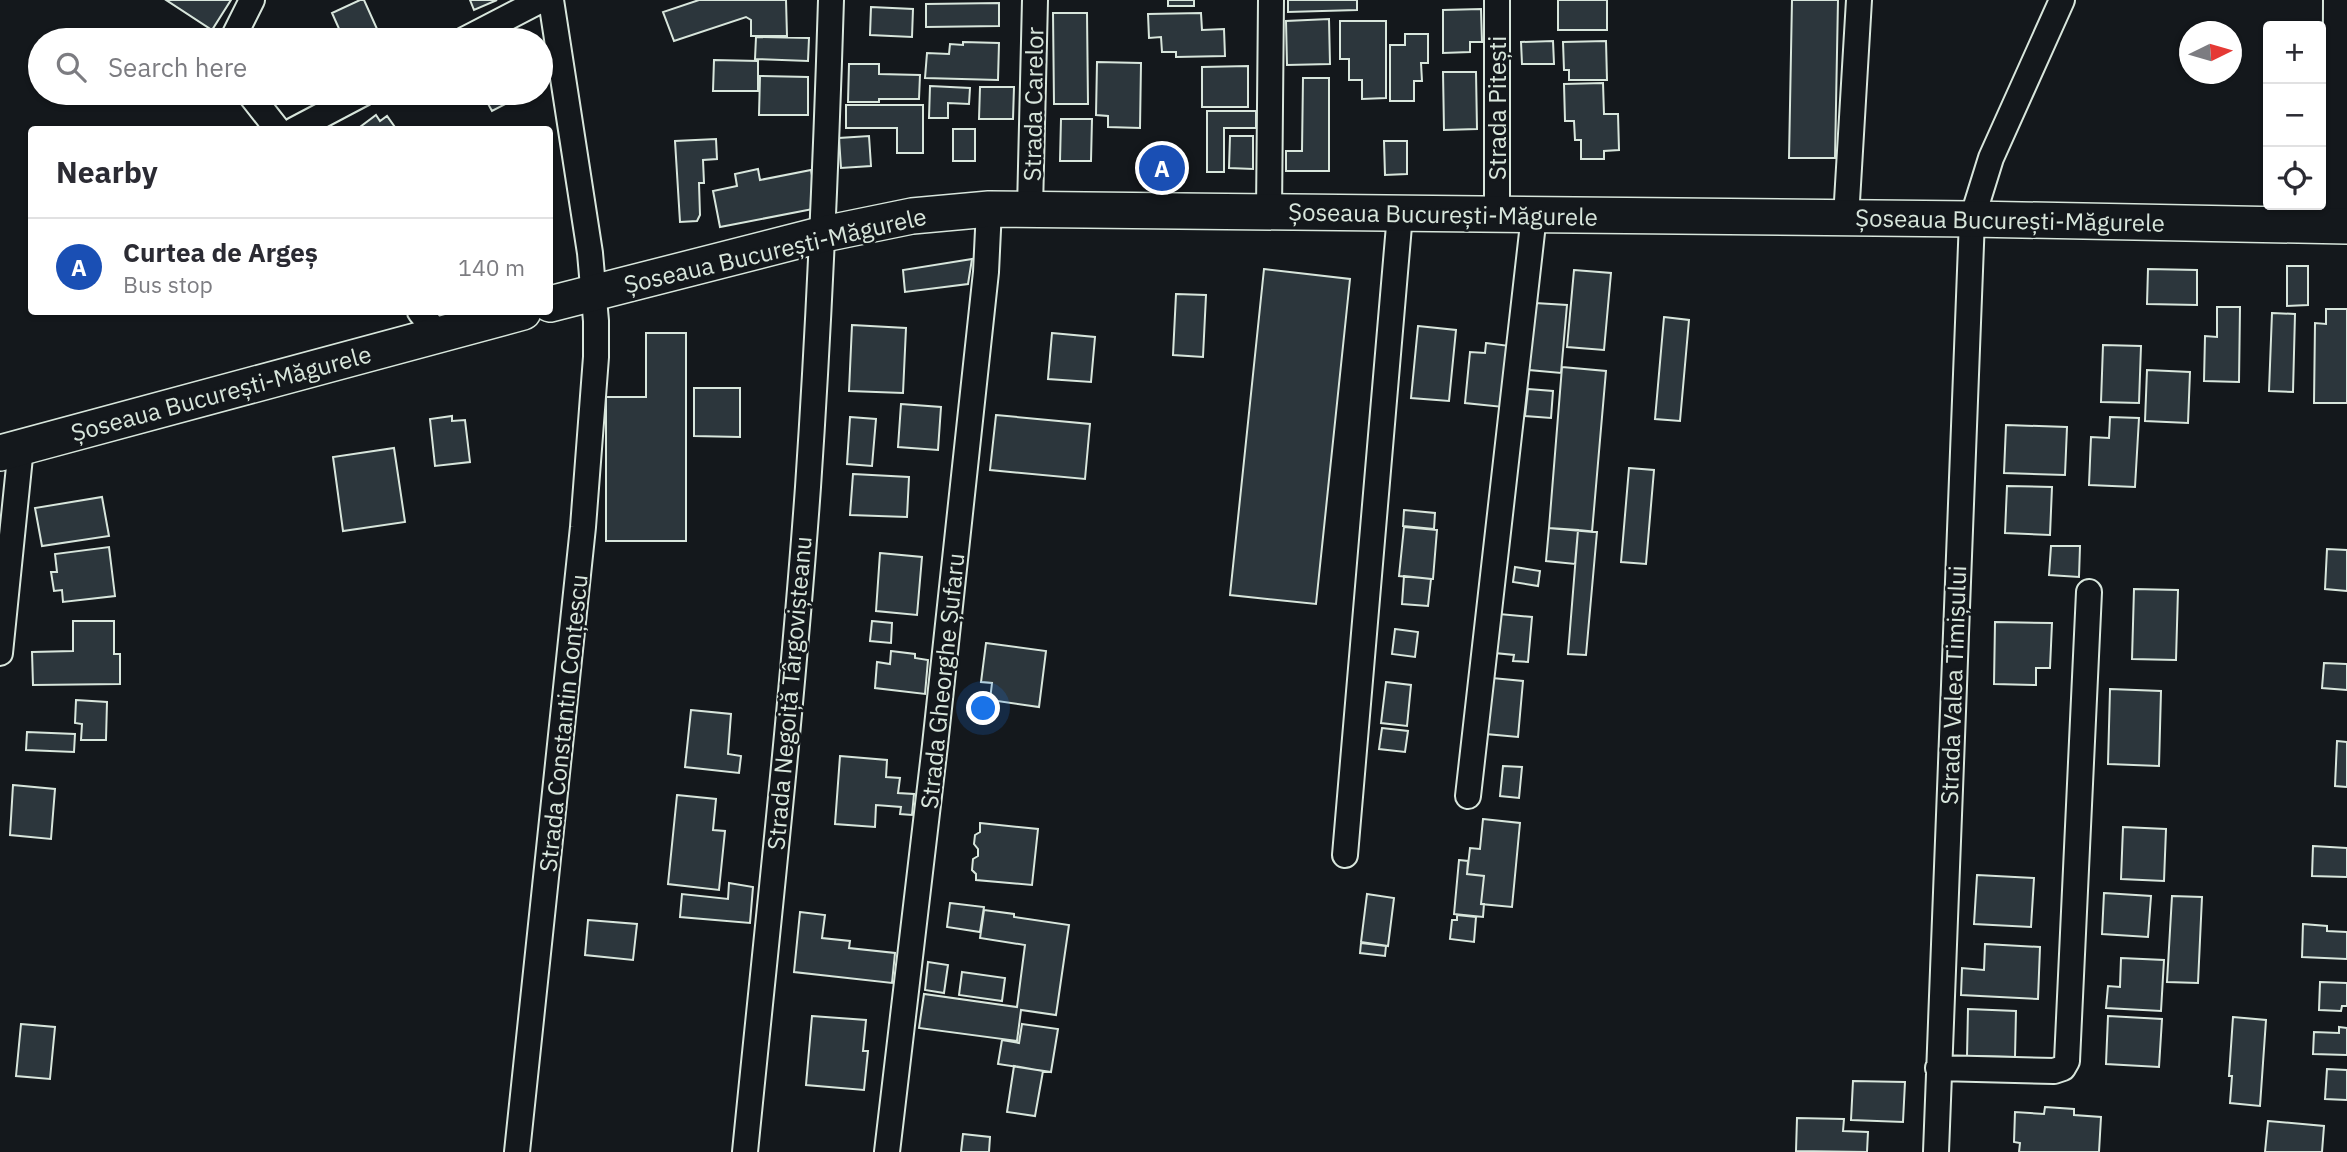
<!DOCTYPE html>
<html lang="en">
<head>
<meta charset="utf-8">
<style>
	:root { --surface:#fff; --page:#f7f7f7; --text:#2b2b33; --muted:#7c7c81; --line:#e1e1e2; --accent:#ea580c }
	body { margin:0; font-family:"IBM Plex Sans",sans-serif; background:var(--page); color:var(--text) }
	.controls { position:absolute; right:21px; top:21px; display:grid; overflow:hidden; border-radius:7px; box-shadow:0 2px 5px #0004 }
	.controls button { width:63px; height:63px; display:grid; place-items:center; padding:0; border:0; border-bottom:2px solid var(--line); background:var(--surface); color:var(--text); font:35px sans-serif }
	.compass { position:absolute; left:2179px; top:21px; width:63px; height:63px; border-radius:50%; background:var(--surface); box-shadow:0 2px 5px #0004; rotate:85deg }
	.you { position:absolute; left:984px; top:709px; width:24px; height:24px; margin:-18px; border:5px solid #fff; border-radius:50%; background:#1a73e8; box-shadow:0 0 0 10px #1a73e833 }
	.badge { display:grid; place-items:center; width:46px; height:46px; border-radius:50%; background:var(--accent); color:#fff; font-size:23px; font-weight:700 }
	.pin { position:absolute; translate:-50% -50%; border:4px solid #fff; box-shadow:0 2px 7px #0006 }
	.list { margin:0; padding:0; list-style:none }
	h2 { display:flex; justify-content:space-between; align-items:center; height:91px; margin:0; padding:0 28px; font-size:30px }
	h2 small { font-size:23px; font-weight:400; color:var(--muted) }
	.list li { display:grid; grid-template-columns:46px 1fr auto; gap:21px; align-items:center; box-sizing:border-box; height:98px; padding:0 28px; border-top:2px solid var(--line) }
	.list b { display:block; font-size:26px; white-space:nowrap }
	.list p { margin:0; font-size:23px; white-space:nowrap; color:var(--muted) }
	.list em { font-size:23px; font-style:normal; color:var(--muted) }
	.icon { flex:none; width:38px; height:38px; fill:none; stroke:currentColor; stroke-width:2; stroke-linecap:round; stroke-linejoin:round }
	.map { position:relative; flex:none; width:2347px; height:1152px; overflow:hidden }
	.search { position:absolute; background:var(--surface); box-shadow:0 2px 5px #0004; left:28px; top:28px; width:525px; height:77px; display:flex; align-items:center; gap:18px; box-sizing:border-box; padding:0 24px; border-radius:38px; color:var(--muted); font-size:26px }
	.panel { position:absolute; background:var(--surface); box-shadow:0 2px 5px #0004; left:28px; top:126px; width:525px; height:189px; border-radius:7px }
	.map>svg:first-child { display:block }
</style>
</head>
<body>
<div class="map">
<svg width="2347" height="1152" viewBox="0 0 2347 1152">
	<rect width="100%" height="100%" fill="#14181c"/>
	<path fill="#2c363c" stroke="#d8e6dc" stroke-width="2" d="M166,0H231L212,30Z
		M360,0H364L382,40H344L332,13Z
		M470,0H497L474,10Z
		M699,0H786L787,36H751V20L746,17L674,41L663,12Z
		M1168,0H1194V6H1168Z
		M1288,0H1357V10L1288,12Z
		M1558,0H1607V30H1558Z
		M1792,0H1838L1835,158H1789Z
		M999,3V26L926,27V4Z
		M871,7L913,9L912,37L870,35Z
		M1481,9L1482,42H1470V52L1443,53V10Z
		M1053,13H1087L1088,104H1054Z
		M1201,13L1202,30L1224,29L1225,56L1176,57V52H1162L1161,37L1149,38L1148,14Z
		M1329,19L1330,64L1287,65L1286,21Z
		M1340,21H1386V98L1362,99V80H1349V59H1340Z
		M1405,34H1428V63H1421L1422,81H1414V101H1390V45H1405Z
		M756,37L809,38L808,61L755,59Z
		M1553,41L1554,64H1522L1521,42Z
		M1606,41L1607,80H1569V70H1564L1563,42Z
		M963,42L999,43L998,80L925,78L927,53L949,54L950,44L963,45Z
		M714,60L758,61V91H713Z
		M1097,62L1141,63L1140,128L1108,127V116L1096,115Z
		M849,64H879V74L920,75L919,99H879V102H848Z
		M1248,66V107H1202V67Z
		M1443,72H1476L1477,129L1444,130Z
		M760,76L808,77V115H759Z
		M1303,78H1329V171H1286V151H1302Z
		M1603,83L1604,114H1618L1619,150L1604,151V159H1581V140H1575L1574,121H1565L1564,84Z
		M930,86L970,88L969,104L948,103V118H929Z
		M980,87H1014L1013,119H979Z
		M482,93H527L492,111Z
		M846,105H923V153H897V128H846Z
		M1207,111H1256V128H1224V172H1207Z
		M376,115L380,121L387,116L397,130H356Z
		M1061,119H1092L1091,161H1060Z
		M953,129H975V161H953Z
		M869,136L871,166L841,168L839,138Z
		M1230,136H1253V169L1229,168Z
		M716,139L717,159L703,160L704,183H699L700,215L697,221L680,222L675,141Z
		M1384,141H1407V174L1385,175Z
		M758,169L760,180L811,170L818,208L720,227L713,191L737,186L735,174Z
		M972,259L968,284L905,292L903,270Z
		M2287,266H2308V305L2287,306Z
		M1264,269L1350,279L1316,604L1230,595Z
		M2148,269L2197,270V305L2147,304Z
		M1574,270L1611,273L1604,350L1567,347Z
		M1176,294L1206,295L1203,357L1173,355Z
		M1535,303L1567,305L1561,373L1529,370Z
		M2217,307H2240L2239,382L2204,381L2205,336L2217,337Z
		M2326,309H2347V403H2314L2315,323L2326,324Z
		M2272,313L2295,314L2293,392L2269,391Z
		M1664,317L1689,320L1680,421L1655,419Z
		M852,325L906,328L903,393L849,391Z
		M1418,326L1456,330L1449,401L1411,398Z
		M646,333H686V541H606V397H646Z
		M1052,333L1095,337L1091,382L1048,379Z
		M1486,343L1510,346L1503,407L1465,403L1470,352L1485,353Z
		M2103,345L2141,346L2139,403L2101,402Z
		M1562,367L1606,371L1592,532L1549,528Z
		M2147,370L2190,372L2188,423L2145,421Z
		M694,388H740V437L694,436Z
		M1528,389L1553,391L1551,418L1525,416Z
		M901,404L941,407L938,450L898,447Z
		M996,415L1090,424L1085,479L990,470Z
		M452,416V421L465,420L470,462L435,466L430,419Z
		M850,417L876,419L872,466L847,464Z
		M2110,417L2139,418L2135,487L2089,485L2091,437L2109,438Z
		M2006,425L2067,427L2065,475L2004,473Z
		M394,448L405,522L343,531L333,457Z
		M1629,468L1654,470L1646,564L1621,562Z
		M853,474L909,477L907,517L850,515Z
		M2007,486L2052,487L2050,535L2005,533Z
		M102,497L109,536L42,546L35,508Z
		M1404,510L1435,513L1434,529L1403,526Z
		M1404,527L1437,530L1433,579L1399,576Z
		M1549,528L1578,530L1575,564L1546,561Z
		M1578,530L1597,532L1586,655L1568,654Z
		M2051,546H2080L2079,577L2049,575Z
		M109,547L115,596L63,602L62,590L54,591L51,572H57L55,554Z
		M2327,549L2347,550V591L2325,589Z
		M880,553L922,557L917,615L876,611Z
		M1515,567L1540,571L1538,586L1513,582Z
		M1404,576L1431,579L1428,606L1402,604Z
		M2134,589L2178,590L2176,660L2132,659Z
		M1499,614L1532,617L1528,662L1513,661L1514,655L1495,653Z
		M73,621H114V654H120V684L33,685L32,652L73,651Z
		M872,621L892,623L891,643L870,641Z
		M1995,622L2052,623L2050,668H2036V685L1994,684Z
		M1395,629L1418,632L1415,657L1392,654Z
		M986,643L1046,651L1039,707L990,700L992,683L981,682Z
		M891,651L915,654V658L928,660L925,694L875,688L877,662L890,664Z
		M2324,663L2347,664V690L2322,688Z
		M1492,678L1523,681L1518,737L1486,734Z
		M1386,682L1411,685L1407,726L1381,723Z
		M2110,689L2161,691L2159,766L2108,764Z
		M76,700L107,702L106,740H81L82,724L75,723Z
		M691,710L731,714L728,754L741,756L739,773L685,767Z
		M1382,728L1408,731L1405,752L1379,749Z
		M27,732L75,734L74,752L26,750Z
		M2337,741L2347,742V787L2335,786Z
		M840,756L887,760L886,777L900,778L898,793L914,794L912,815L900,814L901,807L876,805L875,827L835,824Z
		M1503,766L1522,767L1519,798L1500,796Z
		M13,785L55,789L51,839L10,835Z
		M677,795L716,799L713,830L725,831L719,890L668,884Z
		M1483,819L1520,823L1512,907L1481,904L1484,876L1467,874L1470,848L1480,849Z
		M980,823L1038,829L1032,885L976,880V874L972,870L973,859L978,856V849L974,844L975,835L980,832Z
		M2123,827L2166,829L2164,881L2121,879Z
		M2313,846L2347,848V877L2312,876Z
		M1459,860L1468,861L1467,874L1484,876L1481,904H1484L1483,917L1454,914Z
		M1977,875L2034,878L2031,927L1974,924Z
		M729,883L753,887L750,923L680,917L682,894L728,899Z
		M2104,893L2151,896L2148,937L2102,934Z
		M1367,894L1394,898L1388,946L1361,942Z
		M2172,896L2202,897L2198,983L2167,982Z
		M950,903L984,907L980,932L947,927Z
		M984,910L1014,914V917L1069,925L1056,1015L1021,1010L1017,1041L919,1028L924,994L1017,1007L1025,945L980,938Z
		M800,912L825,915L822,938L850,941L849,948L895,953L892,983L794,972Z
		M1457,915L1476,917L1474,942L1450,939L1452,920H1457Z
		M588,920L637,924L633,960L585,955Z
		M2303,924L2327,926V931L2347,932V959L2302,957Z
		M1361,943L1386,946L1385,956L1360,953Z
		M1985,944L2040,947L2038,999L1961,995L1962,968L1984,970Z
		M2121,958L2164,960L2161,1011L2106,1008L2108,986L2120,987Z
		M928,962L948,965L944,993L925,990Z
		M962,972L1005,978L1002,1001L959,995Z
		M2320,982L2347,983V1006H2342L2341,1011L2319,1010Z
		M1968,1009L2016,1011L2015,1057L1967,1056Z
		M812,1016L866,1020L863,1051H868L864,1090L806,1085Z
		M2108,1016L2162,1019L2159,1067L2106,1064Z
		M2233,1017L2266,1020L2260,1106L2230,1103L2232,1076H2229Z
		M21,1024L55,1027L50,1079L16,1076Z
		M1022,1024L1058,1029L1051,1072L998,1064L1002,1040L1019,1043Z
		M2339,1027L2347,1028V1055L2313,1054L2314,1032L2339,1033Z
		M1014,1066L1043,1071L1035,1116L1007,1112Z
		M2327,1069L2347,1070V1100L2325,1099Z
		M1853,1081L1905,1082L1903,1122L1851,1120Z
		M2045,1107L2074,1109V1115L2101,1117L2099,1152H2019L2020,1143L2014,1142L2015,1112L2044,1114Z
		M1797,1118L1844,1119L1843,1131L1868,1132L1867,1152L1796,1151Z
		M2268,1121L2324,1126L2322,1152H2265Z
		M963,1134L990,1137L989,1152H961Z"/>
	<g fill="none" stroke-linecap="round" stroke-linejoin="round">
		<defs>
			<path id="street" d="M232,40L252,0
				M464,40L541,0
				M249,93L278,130
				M294,130L364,93
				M1030,208L1035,0
				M1269,212L1271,0
				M1497,215V0
				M1846,218L1859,0
				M2335,225L2336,0
				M420,312L438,334
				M0,653L21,447
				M1468,796L1534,215
				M1345,855L1400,214
				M1938,1068L2054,1071L2063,1068L2067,1061L2089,592
				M517,1152L583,527L596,357V321L590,253L551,0
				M745,1152C767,931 792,709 808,487C819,325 826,163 831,0
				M887,1152L935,745L986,272L989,209
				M1936,1152L1972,219L1991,158L2062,0"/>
			<path id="secondary" d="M550,304L824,234L912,216L989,209L1972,219L2347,226
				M0,453L523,312"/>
		</defs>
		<use href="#street" stroke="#d8e6dc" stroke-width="28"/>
		<use href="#secondary" stroke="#d8e6dc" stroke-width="38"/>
		<use href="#street" stroke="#14181c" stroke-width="24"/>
		<use href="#secondary" stroke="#14181c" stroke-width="35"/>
	</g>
	<g text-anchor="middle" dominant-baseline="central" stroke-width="5" stroke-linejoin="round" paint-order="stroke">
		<g font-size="24" fill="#d8e6dc" stroke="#14181c">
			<text transform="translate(1033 104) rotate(-89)">Strada Carelor</text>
			<text transform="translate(1497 108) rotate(-90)">Strada Pitești</text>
			<text transform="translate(1443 214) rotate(1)">Șoseaua București-Măgurele</text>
			<text transform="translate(2010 220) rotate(1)">Șoseaua București-Măgurele</text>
			<text transform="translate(775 250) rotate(-13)">Șoseaua București-Măgurele</text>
			<text transform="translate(221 393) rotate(-15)">Șoseaua București-Măgurele</text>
			<text transform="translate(942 681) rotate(-84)">Strada Gheorghe Șufaru</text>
			<text transform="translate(1953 685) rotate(-88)">Strada Valea Timișului</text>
			<text transform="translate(789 693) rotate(-85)">Strada Negoiță Târgovișteanu</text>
			<text transform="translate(563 723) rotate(-84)">Strada Constantin Conțescu</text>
		</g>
	</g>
</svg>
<div class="controls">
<button>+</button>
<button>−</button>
<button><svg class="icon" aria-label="locate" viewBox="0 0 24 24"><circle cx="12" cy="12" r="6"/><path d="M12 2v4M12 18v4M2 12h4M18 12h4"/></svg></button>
</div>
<svg class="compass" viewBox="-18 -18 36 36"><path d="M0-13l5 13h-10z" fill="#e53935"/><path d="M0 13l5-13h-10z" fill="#7c7c81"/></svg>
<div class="you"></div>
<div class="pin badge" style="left:1162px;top:168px;background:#1a4fb4">A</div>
<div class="search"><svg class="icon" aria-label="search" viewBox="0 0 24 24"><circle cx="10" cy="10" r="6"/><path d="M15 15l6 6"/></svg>Search here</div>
<section class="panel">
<h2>Nearby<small></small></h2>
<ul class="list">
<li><span class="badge" style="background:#1a4fb4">A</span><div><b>Curtea de Argeș</b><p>Bus stop</p></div><em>140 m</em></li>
</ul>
</section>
</div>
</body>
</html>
